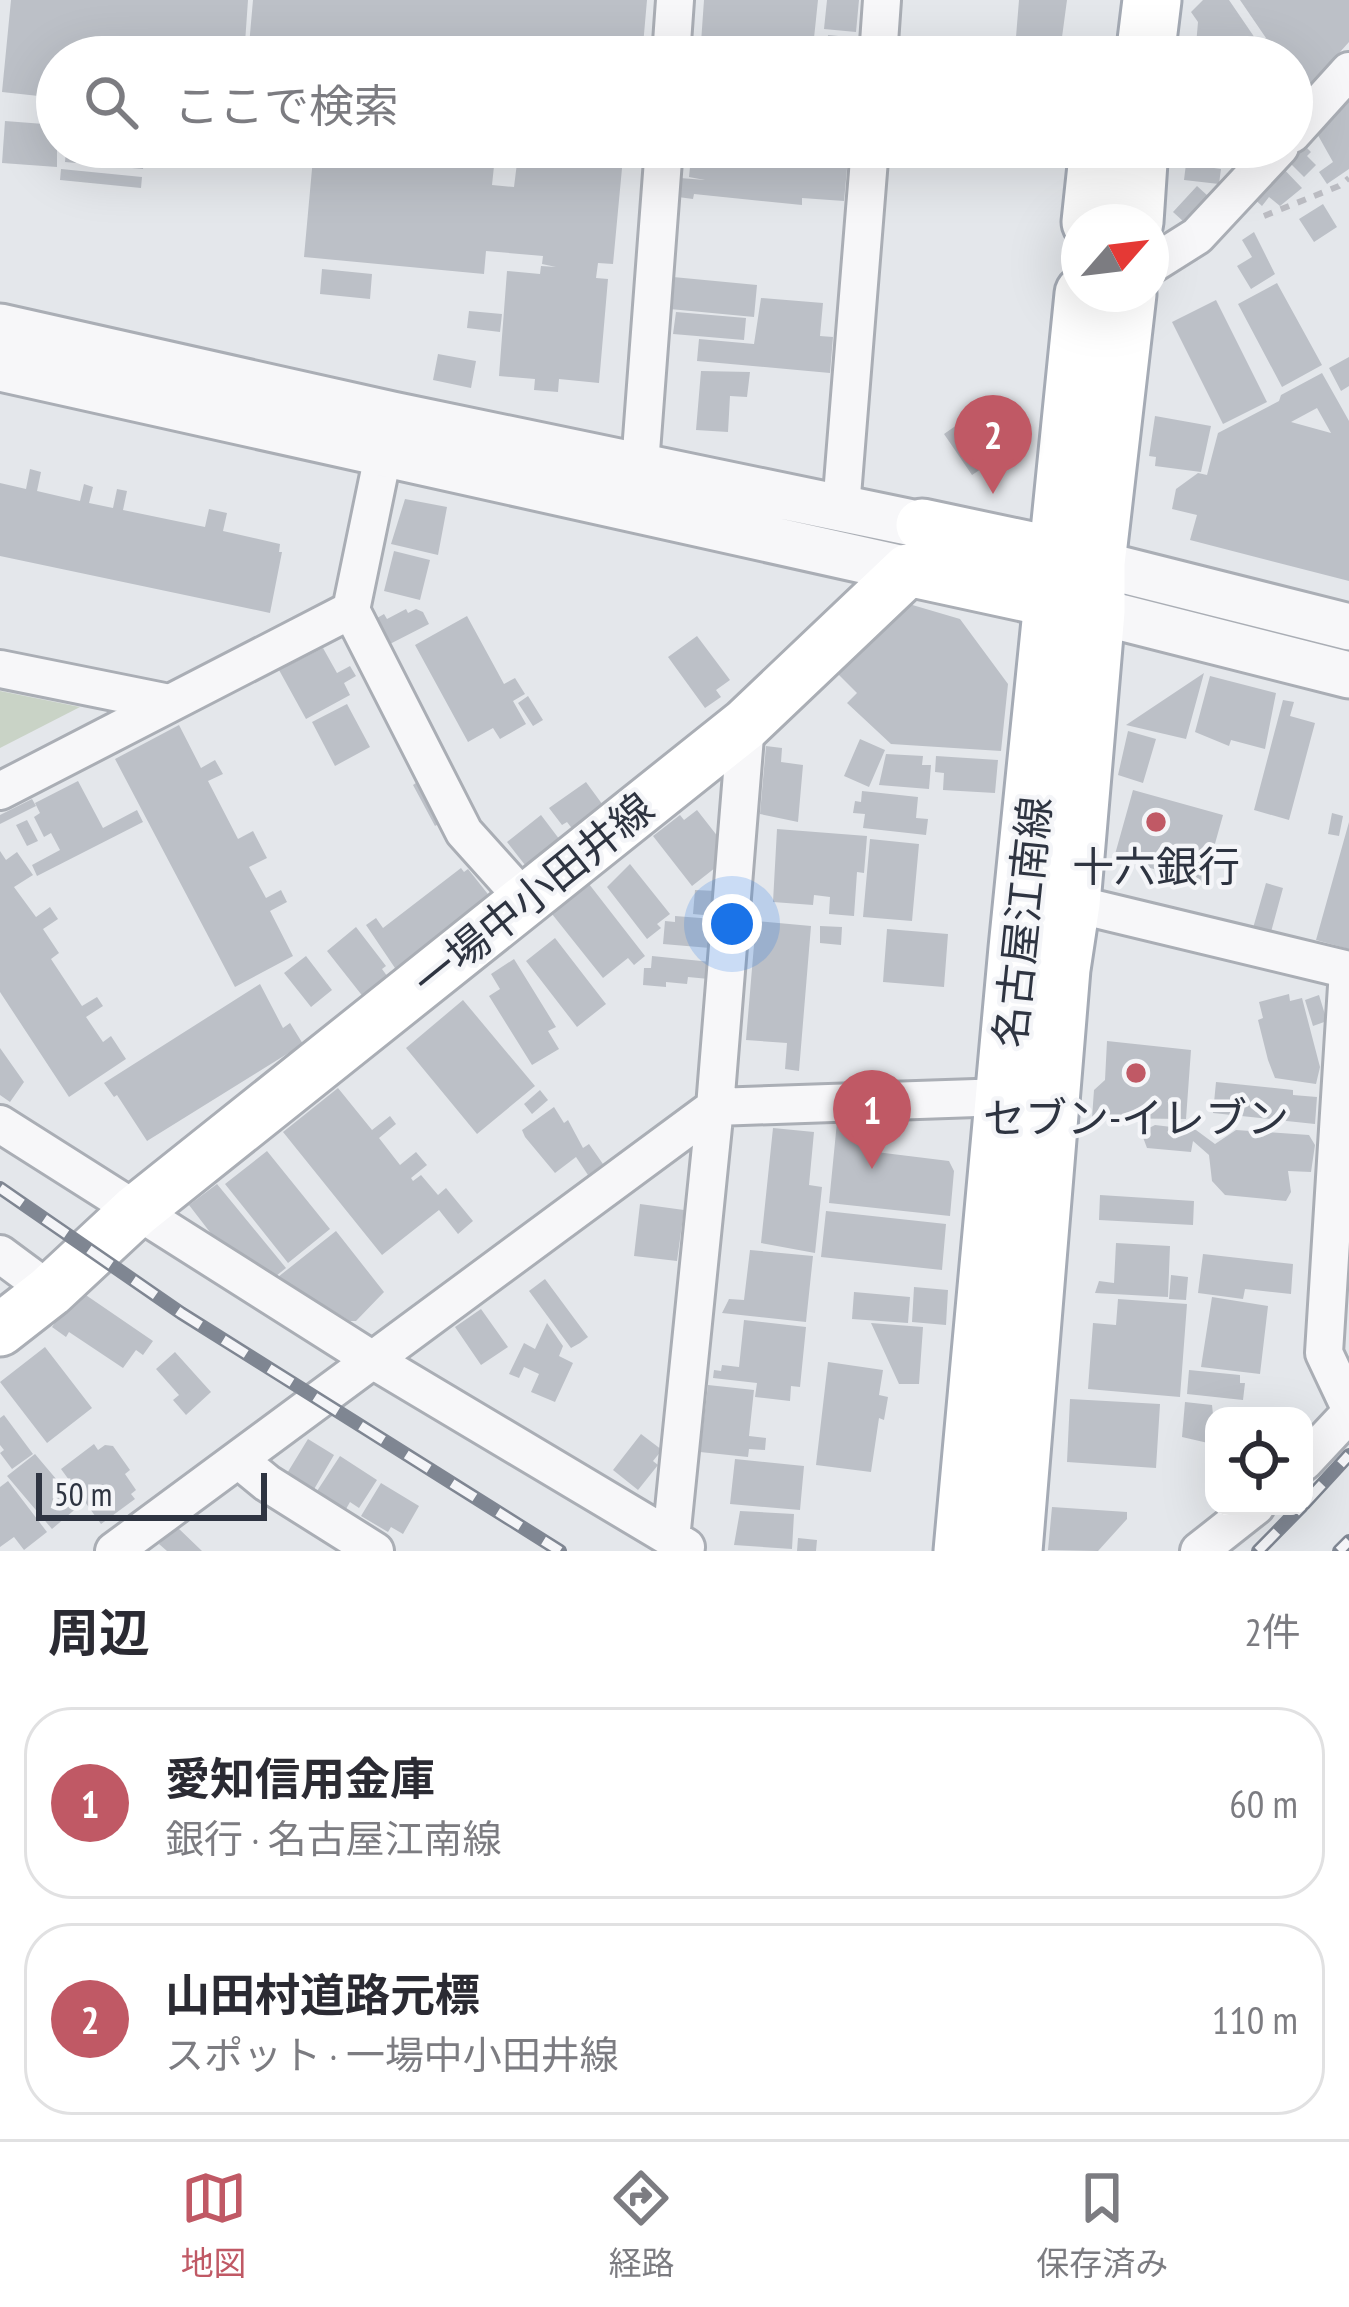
<!DOCTYPE html>
<html lang="ja">
<head>
<meta charset="utf-8">
<style>
	:root { --surface:#fff; --page:#f7f7f7; --text:#2b2b33; --muted:#7c7c81; --line:#e1e1e2; --accent:#c05965 }
	body { margin:0; font-family:"PT Sans Narrow","Noto Sans JP",sans-serif; background:var(--page); color:var(--text) }
	.controls { position:absolute; right:36px; bottom:36px; display:grid; overflow:hidden; border-radius:24px; box-shadow:0 12px 48px #0002 }
	.controls button { width:108px; height:108px; display:grid; place-items:center; padding:0; border:0; border-bottom:3px solid var(--line); background:var(--surface); color:var(--text); font:60px sans-serif }
	.compass { position:absolute; left:1061px; top:204px; width:108px; height:108px; border-radius:50%; background:var(--surface); box-shadow:0 12px 48px #0002; rotate:62deg }
	.scale { position:absolute; left:36px; bottom:30px; width:231px; box-sizing:border-box; padding-left:12px; border:6px solid #2e3441; border-top:0; font-size:33px; line-height:42px; white-space:nowrap; color:#2e3441; -webkit-text-stroke:9px #f4f5f8; paint-order:stroke }
	.you { position:absolute; left:732px; top:924px; width:42px; height:42px; margin:-30px; border:9px solid #fff; border-radius:50%; background:#1a73e8; box-shadow:0 0 0 18px #1a73e833 }
	.badge { display:grid; place-items:center; width:78px; height:78px; border-radius:50%; background:var(--accent); color:#fff; font-size:39px; font-weight:700 }
	.pin { position:absolute; translate:-50% -99px; filter:drop-shadow(0 3px 6px #0008) }
	.pin::after { content:''; position:absolute; top:63px; width:42px; height:36px; background:inherit; clip-path:polygon(0 0,100% 0,50% 100%) }
	.list { margin:0; padding:0; list-style:none }
	h2 { display:flex; justify-content:space-between; align-items:center; height:156px; margin:0; padding:0 48px; font-size:51px }
	h2 small { font-size:39px; font-weight:400; color:var(--muted) }
	.list li { display:grid; grid-template-columns:78px 1fr auto; gap:36px; align-items:center; box-sizing:border-box; height:192px; margin:0 24px 24px; padding:0 24px; border:3px solid var(--line); border-radius:48px }
	.list b { display:block; font-size:45px; white-space:nowrap }
	.list p { margin:0; font-size:39px; white-space:nowrap; color:var(--muted) }
	.list em { font-size:39px; font-style:normal; color:var(--muted) }
	.icon { flex:none; width:66px; height:66px; fill:none; stroke:currentColor; stroke-width:2; stroke-linecap:round; stroke-linejoin:round }
	.map { position:relative; flex:none; width:1349px; height:1551px; overflow:hidden }
	.search { position:absolute; background:var(--surface); box-shadow:0 12px 48px #0002; left:36px; right:36px; top:36px; height:132px; display:flex; align-items:center; gap:30px; box-sizing:border-box; padding:0 42px; border-radius:66px; color:var(--muted); font-size:45px }
	.sheet { height:588px; background:var(--surface) }
	nav { display:flex; justify-content:space-around; align-items:center; box-sizing:border-box; height:168px; border-top:3px solid var(--line); background:var(--surface); font-size:33px; color:var(--muted) }
	nav a { display:grid; justify-items:center; gap:6px }
	nav .on { color:var(--accent) }
	.map>svg:first-child { display:block }
</style>
</head>
<body>
<div class="map">
<svg width="1349" height="1551" viewBox="0 0 1349 1551">
	<rect width="100%" height="100%" fill="#e4e7eb"/>
	<path fill="#c9d3c6" d="M0,691L80,707L0,748Z"/>
	<path fill="#bcc0c7" fill-rule="evenodd" d="M11,0H248L244,57H57V98L2,92Z
		M253,0H647L642,57H248Z
		M704,0H818L812,57H700Z
		M827,0H859L856,32L824,29Z
		M1019,0H1067L1060,52L1028,50L1029,38L1016,37Z
		M1203,0H1229L1257,41L1242,52L1236,43L1225,51V57H1195L1198,22L1191,12Z
		M1240,0H1349V42L1305,91L1301,87L1295,91L1300,97L1292,106V57H1243L1266,38Z
		M828,35L859,38L858,57H826Z
		M1349,92V169L1327,184L1319,172L1333,162L1315,130Z
		M5,121L57,125V167L2,163Z
		M1299,140L1311,152L1307,156L1316,165L1304,177L1284,157Z
		M314,147H496L492,185L514,187L517,163L502,161L503,147H624L613,264L598,263L596,278L608,279L599,383L559,379L558,392L534,390L535,379L499,376L507,271L540,274L541,266L556,267L542,264L543,256L486,251L484,274L304,257Z
		M692,147H849L844,201L802,198V205L694,194L693,199L678,197L680,178L705,180L689,177Z
		M1208,147H1242L1240,157L1207,151Z
		M66,151L144,159L143,169L65,162Z
		M1278,163L1302,188L1280,206L1269,197L1262,206L1250,195Z
		M1186,164L1221,169L1219,184L1184,180Z
		M61,169L142,177L141,188L60,180Z
		M1197,186L1208,196L1184,222L1173,212Z
		M1323,204L1337,227L1314,242L1299,219Z
		M1254,232L1275,274L1251,289L1237,266L1252,257L1242,240Z
		M322,269L372,274L370,299L320,294Z
		M673,277L757,285L754,317L670,309Z
		M1277,283L1322,365L1282,387L1238,304Z
		M761,298L823,303L820,336L833,337L830,373L697,361L699,339L754,344Z
		M1216,300L1267,402L1223,424L1172,322Z
		M469,311L502,314L500,332L467,328Z
		M676,312L746,318L744,340L673,334Z
		M438,354L476,361L471,388L433,380Z
		M1349,357V386L1341,391L1329,368Z
		M701,371L750,372L747,397L730,396L728,432L696,430Z
		M1322,373L1349,421V581L1190,540L1197,515L1172,509L1176,489L1198,473L1207,475L1218,433L1279,401L1281,395ZM1317,408L1331,433L1291,422Z
		M997,397L1026,439L972,475L944,434Z
		M1155,416L1211,426L1201,472L1155,466L1156,457L1149,456Z
		M30,469L41,472L37,491L80,501L84,484L93,487L89,503L113,508L117,489L127,491L123,510L205,527L209,509L227,513L223,531L280,544L279,552H282L270,613L0,556V483L26,489Z
		M405,499L447,507L438,555L391,544Z
		M394,551L430,560L420,600L384,591Z
		M909,604L960,619L1008,684L1001,751L891,744L847,703L857,693L838,674L900,607Z
		M406,609L408,613L416,609L423,612L429,624L386,646L372,621L384,614L387,619Z
		M467,616L504,684L515,678L525,694L513,701L526,724L500,739L493,728L468,742L415,645Z
		M697,636L730,680L716,690L721,697L705,708L668,657Z
		M323,648L337,673L350,666L356,676L344,683L350,695L306,719L279,670Z
		M1204,673L1186,739L1126,725Z
		M1210,676L1276,693L1265,749L1231,740L1229,746L1195,732Z
		M528,696L543,720L533,726L518,703Z
		M1283,700L1294,702L1290,716L1315,723L1289,820L1254,810Z
		M347,704L370,747L335,766L312,722Z
		M179,725L201,768L215,760L223,774L208,781L238,839L253,831L267,858L249,867L266,898L281,890L287,902L270,911L293,956L235,987L115,759Z
		M1128,731L1156,739L1143,783L1118,775Z
		M860,739L885,750L869,787L844,776Z
		M766,746L782,748L781,762L803,765L798,822L760,814Z
		M886,754L923,756L922,765H931L929,789L879,785Z
		M936,756L998,760L995,793L943,790L944,773L935,772Z
		M78,781L103,828L137,810L143,822L37,876L32,865L60,850L51,833L44,837L34,817L40,813L35,803Z
		M419,781L442,822L435,826L413,785Z
		M586,782L608,812L577,835L567,822L562,825L549,808Z
		M1133,790L1223,815L1204,883L1114,858Z
		M862,791L918,797L916,818L928,819L926,835L863,828L865,814L853,813L855,801L861,802Z
		M32,799L36,806L0,824V815Z
		M697,810L726,847L715,857L720,864L692,886L653,836L680,815L684,820Z
		M1332,813L1343,816L1339,836L1328,834Z
		M541,815L566,848L532,874L507,842Z
		M27,820L38,841L27,846L16,825Z
		M1349,822V949L1316,940Z
		M777,829L867,836L864,873L857,872L854,916L829,914L830,897L814,895L813,905L773,902Z
		M870,839L919,844L912,921L863,917Z
		M0,851L6,860L17,852L33,875L14,887L36,917L50,907L58,919L43,929L59,953L51,959L82,1006L97,997L103,1006L86,1017L103,1042L111,1036L126,1059L69,1097L0,992Z
		M630,864L670,914L657,924L661,928L647,939L607,887Z
		M461,868L464,872L468,869L491,898L397,971L366,925L376,918L383,928Z
		M1266,883L1283,888L1271,932L1253,928Z
		M589,884L645,956L634,965L628,958L603,978L552,914Z
		M695,890L716,891L714,916L693,914Z
		M675,916L713,919L710,948L663,944L665,921L675,922Z
		M756,921L811,926L799,1071L785,1069L787,1043L746,1040Z
		M820,926L842,927L841,945L820,943Z
		M356,927L386,966L382,969L393,984L368,1003L327,951Z
		M887,929L948,934L944,987L883,982Z
		M555,938L606,1004L577,1027L526,961Z
		M306,956L332,990L311,1007L284,973Z
		M652,956L711,962L709,979L688,977L687,984L666,982V987L643,985L644,968H651Z
		M514,959L556,1027L548,1031L559,1049L532,1065L489,996L500,989L491,974Z
		M260,984L283,1028L290,1023L303,1044L147,1141L117,1095L114,1097L104,1083Z
		M1289,994L1290,1001L1302,998L1320,1067L1316,1084L1275,1078L1268,1060L1258,1020L1263,1018L1259,1002Z
		M1319,995L1327,1021L1313,1026L1305,1000Z
		M463,1000L535,1086L477,1134L406,1048Z
		M1107,1041L1191,1050L1186,1119L1092,1118L1094,1090L1105,1080Z
		M0,1048L24,1082L10,1102L0,1095Z
		M1216,1082L1293,1090V1095L1317,1097L1315,1124L1213,1113Z
		M338,1088L372,1130L390,1116L396,1124L379,1138L400,1165L416,1152L427,1165L411,1178L413,1181L421,1175L438,1195L446,1188L473,1221L458,1234L439,1210L382,1255L283,1132Z
		M540,1090L548,1100L532,1114L524,1104Z
		M554,1107L564,1123L568,1120L583,1148L589,1144L603,1164L588,1175L576,1157L555,1173L525,1137L522,1130Z
		M837,1122L870,1126L868,1151L949,1161L954,1171L950,1216L829,1203Z
		M1155,1125L1196,1130L1215,1144L1236,1130L1309,1135L1315,1145L1311,1172L1288,1171L1291,1192L1286,1201L1225,1195L1212,1181L1209,1155L1193,1141L1191,1152L1147,1148L1141,1132Z
		M773,1128L814,1132L809,1185L822,1187L815,1253L761,1243Z
		M267,1151L330,1229L288,1263L225,1184Z
		M217,1184L286,1268L276,1276L216,1240L189,1205Z
		M1100,1195L1194,1201L1193,1225L1099,1220Z
		M640,1204L684,1210L677,1261L634,1256Z
		M826,1211L946,1224L942,1270L821,1257Z
		M336,1231L384,1292L356,1321H350L278,1277Z
		M1116,1243L1170,1246L1168,1297L1095,1293L1099,1281L1114,1283Z
		M750,1250L813,1256L806,1322L722,1313L729,1299L744,1300Z
		M1203,1254L1293,1264L1291,1294L1245,1289L1243,1299L1198,1293Z
		M1171,1275L1188,1277L1186,1300L1169,1299Z
		M545,1279L588,1337L580,1343L571,1348L529,1291Z
		M914,1287L948,1290L946,1325L912,1322Z
		M77,1289L153,1341L143,1355L136,1350L123,1368L69,1332L66,1337L52,1327Z
		M854,1292L910,1297L908,1323L852,1319Z
		M1212,1297L1268,1306L1260,1374L1201,1367Z
		M1118,1299L1187,1304L1180,1397L1088,1389L1093,1323L1116,1325Z
		M481,1309L508,1347L481,1365L455,1327Z
		M744,1320L806,1327L800,1387L791,1386L790,1401L755,1397L757,1383L713,1378L714,1370L721,1371L722,1365L739,1367Z
		M547,1323L563,1346L559,1356L573,1363L555,1402L531,1392L539,1374L524,1367L519,1378L509,1374L524,1343L535,1349Z
		M871,1323L923,1327L919,1384H899Z
		M45,1347L92,1408L47,1443L0,1382Z
		M175,1352L211,1392L186,1415L173,1400L179,1395L156,1369Z
		M828,1362L883,1370L879,1395L888,1397L884,1420L879,1418L871,1472L816,1465Z
		M1189,1370L1240,1375V1383H1245L1243,1400L1187,1394Z
		M708,1385L754,1390L749,1436L766,1438L765,1450L749,1449L748,1457L700,1452Z
		M1070,1399L1160,1404L1156,1468L1067,1462Z
		M1185,1402L1212,1405L1214,1424H1210L1208,1443L1182,1437Z
		M4,1415L33,1454L12,1469L0,1453L4,1450L0,1445V1418Z
		M641,1434L662,1450L653,1461L658,1465L638,1490L613,1470Z
		M308,1439L334,1455L313,1491L286,1475Z
		M94,1444L98,1450L105,1445L113,1446L130,1470L125,1474L136,1490L131,1494L135,1499L101,1524L61,1469Z
		M35,1454L79,1506L52,1529L7,1476Z
		M340,1456L377,1480L359,1508L350,1502L346,1509L317,1491Z
		M735,1459L804,1466L800,1510L730,1504Z
		M8,1481L47,1532L24,1550L14,1537L0,1547V1487Z
		M381,1483L419,1506L403,1534L391,1527L388,1532L361,1516Z
		M1052,1507L1127,1512V1519L1098,1551L1048,1550Z
		M740,1511L794,1514L792,1549L734,1545Z
		M176,1526L202,1551H167L159,1544Z
		M798,1538L817,1540L816,1551H797Z"/>
	<g fill="none" stroke-linecap="round" stroke-linejoin="round">
		<defs>
			<path id="minor" d="M671,57L675,0
				M878,57L882,0
				M1292,134L1349,71
				M1151,265L1197,236L1280,147
				M388,431L351,610L464,832L525,900
				M640,465L664,147
				M841,508L870,147
				M0,669L169,703
				M0,791L351,610
				M1071,903L1349,970
				M1348,970L1324,1353L1349,1406
				M0,1124L371,1359L686,1547
				M0,1254L50,1291
				M239,1460L267,1483L375,1551
				M1304,1462L1349,1414
				M671,1539L715,1107L746,724
				M114,1551L715,1107L1005,1097
				M1199,1551L1256,1506"/>
			<path id="tertiary" d="M0,327L392,415L922,525
				M0,368L908,570
				M1067,556L1349,627
				M1096,611L1349,675"/>
			<path id="secondary" d="M922,525L1059,554
				M0,1330L50,1291L136,1211L746,724L908,570L1092,610"/>
			<path id="primary" d="M1145,57L1152,0
				M1091,222L1099,147
				M1134,222L1139,147
				M963,1551L1018,948L1084,294
				M1013,1551L1061,969L1071,903L1096,611V563L1127,294"/>
		</defs>
		<use href="#minor" stroke="#aaaeb5" stroke-width="42"/>
		<use href="#tertiary" stroke="#aaaeb5" stroke-width="51"/>
		<use href="#secondary" stroke="#aaaeb5" stroke-width="57"/>
		<use href="#primary" stroke="#a5abb5" stroke-width="63"/>
		<path stroke="#bbbcc2" stroke-width="6" stroke-dasharray="9 9" stroke-linecap="butt" d="M1264,216L1339,186L1349,178"/>
		<use href="#minor" stroke="#f7f7f9" stroke-width="36"/>
		<use href="#tertiary" stroke="#f7f7f9" stroke-width="45"/>
		<use href="#secondary" stroke="#fff" stroke-width="51"/>
		<use href="#primary" stroke="#fff" stroke-width="57"/>
		<defs>
			<path id="rail" d="M0,1188L181,1313L560,1551
				M1304,1504L1349,1455
				M1258,1551L1302,1506
				M1339,1551L1349,1541"/>
		</defs>
		<use href="#rail" stroke="#7f8692" stroke-width="14"/>
		<use href="#rail" stroke="#f4f5f8" stroke-width="9" stroke-dasharray="27" stroke-linecap="butt"/>
	</g>
	<g fill="#c05965" stroke="#f4f5f8" stroke-width="4.5">
		<circle cx="1156" cy="822" r="12"/>
		<circle cx="1136" cy="1073" r="12"/>
	</g>
	<g text-anchor="middle" dominant-baseline="central" stroke-width="9" stroke-linejoin="round" paint-order="stroke">
		<g font-size="42" fill="#2e3441" stroke="#f4f5f8">
			<text x="1156" y="866">十六銀行</text>
			<text x="1136" y="1117">セブン-イレブン</text>
		</g>
		<g font-size="42" fill="#2e3441" stroke="#f4f5f8">
			<text transform="translate(533 894) rotate(-39)">一場中小田井線</text>
			<text transform="translate(1022 922) rotate(-84)">名古屋江南線</text>
		</g>
	</g>
</svg>
<div class="controls">
<button><svg class="icon" aria-label="locate" viewBox="0 0 24 24"><circle cx="12" cy="12" r="6"/><path d="M12 2v4M12 18v4M2 12h4M18 12h4"/></svg></button>
</div>
<svg class="compass" viewBox="-18 -18 36 36"><path d="M0-13l5 13h-10z" fill="#e53935"/><path d="M0 13l5-13h-10z" fill="#7c7c81"/></svg>
<div class="scale">50 m</div>
<div class="you"></div>
<div class="pin badge" style="left:872px;top:1169px">1</div>
<div class="pin badge" style="left:993px;top:494px">2</div>
<div class="search"><svg class="icon" aria-label="search" viewBox="0 0 24 24"><circle cx="10" cy="10" r="6"/><path d="M15 15l6 6"/></svg>ここで検索</div>
</div>
<section class="sheet">
<h2>周辺<small>2件</small></h2>
<ul class="list">
<li><span class="badge">1</span><div><b>愛知信用金庫</b><p>銀行 · 名古屋江南線</p></div><em>60 m</em></li>
<li><span class="badge">2</span><div><b>山田村道路元標</b><p>スポット · 一場中小田井線</p></div><em>110 m</em></li>
</ul>
</section>
<nav>
<a class="on"><svg class="icon" aria-label="map" viewBox="0 0 24 24"><path d="M3 6l6-2 6 2 6-2v14l-6 2-6-2-6 2zM9 4v14M15 6v14"/></svg>地図</a>
<a><svg class="icon" aria-label="directions" viewBox="0 0 24 24"><path d="M12 3l9 9-9 9-9-9zM9 14v-3h6M13 9l2 2-2 2"/></svg>経路</a>
<a><svg class="icon" aria-label="saved" viewBox="0 0 24 24"><path d="M7 4h10v16l-5-4-5 4z"/></svg>保存済み</a>
</nav>
</body>
</html>
